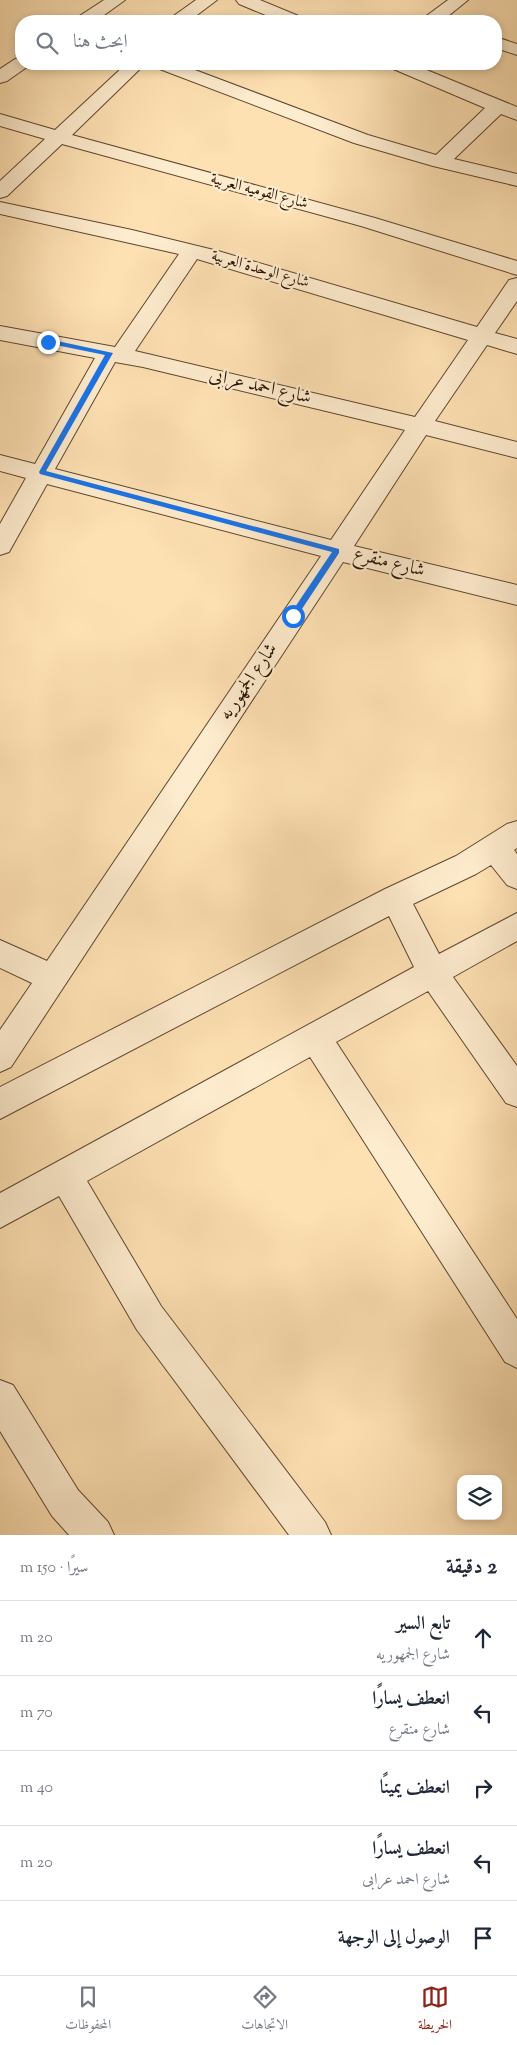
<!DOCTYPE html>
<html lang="ar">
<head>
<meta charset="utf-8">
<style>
	:root { --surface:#fff; --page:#f2f2f3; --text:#1f2937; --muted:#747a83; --line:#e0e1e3; --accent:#8f2418 }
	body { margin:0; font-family:"Sorts Mill Goudy",Amiri,serif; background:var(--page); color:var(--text); direction:rtl }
	.controls { position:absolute; right:15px; bottom:15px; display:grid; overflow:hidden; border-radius:10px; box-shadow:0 2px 8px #0003 }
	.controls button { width:45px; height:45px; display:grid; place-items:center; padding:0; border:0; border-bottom:1px solid var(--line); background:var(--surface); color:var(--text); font:25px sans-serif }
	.stop { position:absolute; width:15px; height:15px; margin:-11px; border:4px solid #1a73e8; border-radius:50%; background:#fff }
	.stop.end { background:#1a73e8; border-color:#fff; box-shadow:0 1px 5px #0008 }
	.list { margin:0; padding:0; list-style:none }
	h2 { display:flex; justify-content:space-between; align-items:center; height:65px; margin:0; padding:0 20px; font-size:21px }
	h2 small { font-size:16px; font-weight:400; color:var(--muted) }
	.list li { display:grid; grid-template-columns:32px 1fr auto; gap:15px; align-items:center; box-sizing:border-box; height:75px; padding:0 20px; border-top:1px solid var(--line) }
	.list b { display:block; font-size:19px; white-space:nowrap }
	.list p { margin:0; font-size:16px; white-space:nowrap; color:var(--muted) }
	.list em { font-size:16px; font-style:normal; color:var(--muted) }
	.icon { flex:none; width:28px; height:28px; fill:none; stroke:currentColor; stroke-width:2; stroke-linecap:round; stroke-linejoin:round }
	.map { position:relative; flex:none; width:517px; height:1535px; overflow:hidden; direction:ltr }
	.search { position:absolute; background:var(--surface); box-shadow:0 2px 8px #0003; left:15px; right:15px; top:15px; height:55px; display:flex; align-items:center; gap:12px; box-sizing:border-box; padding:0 18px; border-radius:20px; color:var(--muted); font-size:19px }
	.sheet { height:440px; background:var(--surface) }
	nav { display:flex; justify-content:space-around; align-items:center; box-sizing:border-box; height:70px; border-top:1px solid var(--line); background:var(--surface); font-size:14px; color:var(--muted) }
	nav a { display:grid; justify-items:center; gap:2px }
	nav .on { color:var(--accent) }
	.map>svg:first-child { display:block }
</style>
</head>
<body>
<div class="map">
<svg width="517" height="1535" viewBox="0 0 517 1535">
	<rect width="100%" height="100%" fill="#fee1b3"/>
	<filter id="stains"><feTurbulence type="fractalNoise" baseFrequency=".004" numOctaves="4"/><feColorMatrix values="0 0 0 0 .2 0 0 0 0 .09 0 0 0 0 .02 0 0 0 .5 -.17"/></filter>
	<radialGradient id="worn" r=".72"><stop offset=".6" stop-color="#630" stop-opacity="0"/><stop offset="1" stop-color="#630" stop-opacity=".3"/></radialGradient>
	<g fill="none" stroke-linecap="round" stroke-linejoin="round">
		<defs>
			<path id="minor" d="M104,0H125L96,21H75L78,17Z
				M196,0H217L189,21H169L172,17Z
				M236,0H260L301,17L304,21H280L239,4Z
				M448,0H468L442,21H422L425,17Z
				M496,37L517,44V55L496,48Z
				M21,58V64H30L27,67L7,81L0,83V69L15,59Z
				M126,64H145L72,135L375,218L517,261V275L361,226L62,144L7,196L0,198V181L45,139L0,126V114L55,130Z
				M154,64H179L368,135L436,155L485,108L391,68L388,64H412L517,107V120L501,114L454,159L517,174V186L433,166L354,143L157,68Z
				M0,202L132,230L218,251L477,327L509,280L517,278V301L495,333L517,339V354L487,345L435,421L517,442V458L426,435L354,546L517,585V605L343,562L11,1067L0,1072V1030L32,983L0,968V940L47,961L321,556L47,484L9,552L0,555V524L26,478L0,471V455L35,464L95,358L0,340V326L115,347L179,254L0,214ZM197,259L468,340L415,417L135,351ZM115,362L143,367L405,430L331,540L55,469Z
				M517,821V848L514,850L517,854V889L507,885L491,865L476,874L413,904L439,954L517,913V941L453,977L517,1066V1107L506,1103L428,991L336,1042L517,1319V1368L505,1362L310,1057L87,1181L161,1306L325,1522L331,1535H289L137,1330L59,1196L0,1228V1193L414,967L389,916L0,1119V1087L385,889L456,856L507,824Z
				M0,1380L13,1385L78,1490L108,1522L114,1535H69L52,1516L0,1431Z"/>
		</defs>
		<use href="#minor" stroke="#5f4630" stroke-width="2"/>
		<use href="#minor" fill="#feecce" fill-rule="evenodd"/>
	</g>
	<path fill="#1a73e8" d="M48,339L113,353L46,471L339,549V553L296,618L293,619L289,616L332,552L40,474L39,472L105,355L46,343V340Z"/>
	<g text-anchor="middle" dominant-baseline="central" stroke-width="4.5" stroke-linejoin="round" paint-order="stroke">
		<g font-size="16" fill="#2a1204" stroke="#feecce">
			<text transform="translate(259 192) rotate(15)">شارع القوميه العربية</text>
			<text transform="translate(260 270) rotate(16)">شارع الوحدة العربية</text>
		</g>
		<g font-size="19" fill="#2a1204" stroke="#feecce">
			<text transform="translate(260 387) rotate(13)">شارع احمد عرابى</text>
			<text transform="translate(389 563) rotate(14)">شارع منقرع</text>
			<text transform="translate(249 682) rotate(-56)">شارع الجمهوريه</text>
		</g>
	</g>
	<rect width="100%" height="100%" filter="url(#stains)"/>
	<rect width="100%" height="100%" fill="url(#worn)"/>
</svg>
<div class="controls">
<button><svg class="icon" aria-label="layers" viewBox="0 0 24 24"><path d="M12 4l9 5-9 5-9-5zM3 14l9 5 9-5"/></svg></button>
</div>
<div class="stop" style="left:293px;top:616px"></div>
<div class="stop end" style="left:48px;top:342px"></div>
<div class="search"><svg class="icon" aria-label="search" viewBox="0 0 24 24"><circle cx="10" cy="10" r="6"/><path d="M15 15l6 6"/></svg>ابحث هنا</div>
</div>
<section class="sheet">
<h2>2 دقيقة<small>سيرًا · 150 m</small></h2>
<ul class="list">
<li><svg class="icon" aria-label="ahead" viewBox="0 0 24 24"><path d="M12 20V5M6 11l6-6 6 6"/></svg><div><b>تابع السير</b><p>شارع الجمهوريه</p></div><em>20 m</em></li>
<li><svg class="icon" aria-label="left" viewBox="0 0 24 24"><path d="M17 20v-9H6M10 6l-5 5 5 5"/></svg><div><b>انعطف يسارًا</b><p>شارع منقرع</p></div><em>70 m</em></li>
<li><svg class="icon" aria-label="right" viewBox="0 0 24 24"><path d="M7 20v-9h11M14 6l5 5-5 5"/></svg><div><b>انعطف يمينًا</b></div><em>40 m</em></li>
<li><svg class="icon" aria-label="left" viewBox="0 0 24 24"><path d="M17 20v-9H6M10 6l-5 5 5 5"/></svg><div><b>انعطف يسارًا</b><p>شارع احمد عرابى</p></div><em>20 m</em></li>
<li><svg class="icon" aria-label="arrive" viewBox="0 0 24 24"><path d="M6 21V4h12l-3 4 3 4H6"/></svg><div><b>الوصول إلى الوجهة</b></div></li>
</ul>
</section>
<nav>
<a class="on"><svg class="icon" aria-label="map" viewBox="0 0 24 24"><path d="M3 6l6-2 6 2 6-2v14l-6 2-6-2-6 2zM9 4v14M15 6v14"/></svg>الخريطة</a>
<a><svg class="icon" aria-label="directions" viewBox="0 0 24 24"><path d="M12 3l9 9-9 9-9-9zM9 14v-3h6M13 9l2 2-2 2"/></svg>الاتجاهات</a>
<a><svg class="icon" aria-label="saved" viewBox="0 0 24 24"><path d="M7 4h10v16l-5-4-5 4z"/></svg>المحفوظات</a>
</nav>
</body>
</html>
